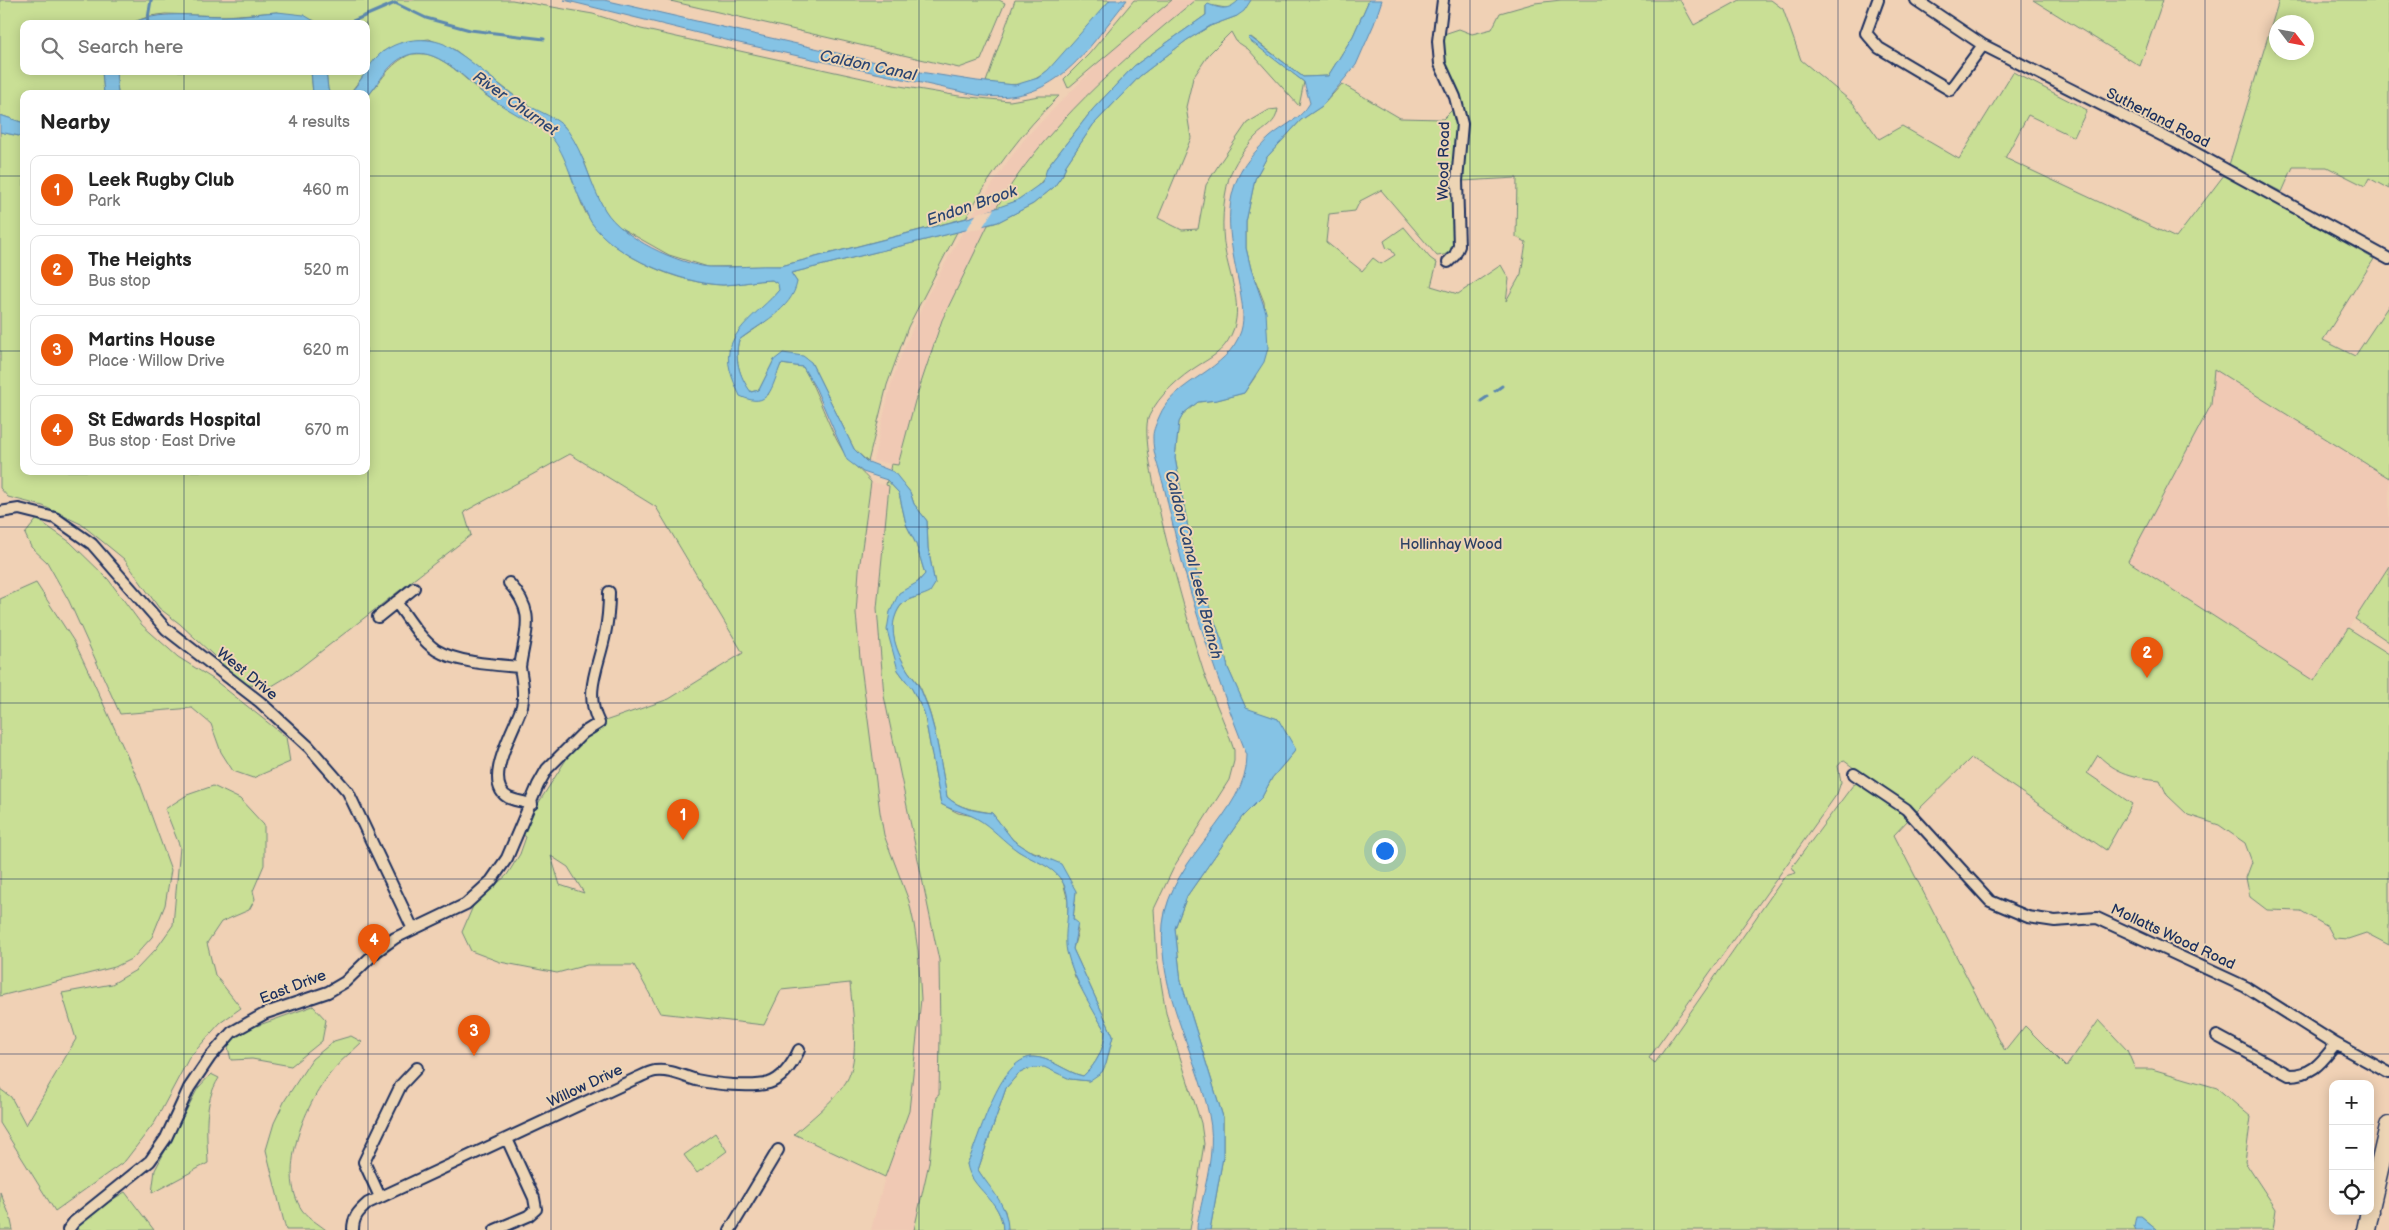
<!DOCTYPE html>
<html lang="en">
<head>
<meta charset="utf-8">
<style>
	:root { --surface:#fff; --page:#f2f2f2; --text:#222; --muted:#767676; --line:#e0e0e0; --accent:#ea580c }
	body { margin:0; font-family:"Balsamiq Sans",sans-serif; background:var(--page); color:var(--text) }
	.controls { position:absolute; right:15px; bottom:15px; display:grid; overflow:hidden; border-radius:10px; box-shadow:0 2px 12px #0003 }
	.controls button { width:45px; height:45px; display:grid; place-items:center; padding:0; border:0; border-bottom:1px solid var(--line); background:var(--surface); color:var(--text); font:25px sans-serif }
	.compass { position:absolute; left:2269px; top:15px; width:45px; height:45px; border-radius:50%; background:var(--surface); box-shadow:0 2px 12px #0003; rotate:122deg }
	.you { position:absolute; left:1384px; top:850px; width:18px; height:18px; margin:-12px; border:4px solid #fff; border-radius:50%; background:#1a73e8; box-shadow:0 0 0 8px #1a73e833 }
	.badge { display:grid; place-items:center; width:32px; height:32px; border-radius:50%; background:var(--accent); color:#fff; font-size:16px; font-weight:700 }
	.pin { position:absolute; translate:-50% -41px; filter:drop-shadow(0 1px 2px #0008) }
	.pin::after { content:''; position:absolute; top:26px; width:18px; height:15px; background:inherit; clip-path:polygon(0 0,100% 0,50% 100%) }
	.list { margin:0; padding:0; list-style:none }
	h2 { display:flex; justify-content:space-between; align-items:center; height:65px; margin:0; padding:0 20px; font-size:21px }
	h2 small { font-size:16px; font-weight:400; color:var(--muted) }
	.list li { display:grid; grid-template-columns:32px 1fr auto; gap:15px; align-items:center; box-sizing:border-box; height:70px; margin:0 10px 10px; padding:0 10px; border:1px solid var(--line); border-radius:10px }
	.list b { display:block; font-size:19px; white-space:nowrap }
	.list p { margin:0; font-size:16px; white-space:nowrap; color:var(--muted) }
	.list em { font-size:16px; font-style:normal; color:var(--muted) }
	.icon { flex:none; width:28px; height:28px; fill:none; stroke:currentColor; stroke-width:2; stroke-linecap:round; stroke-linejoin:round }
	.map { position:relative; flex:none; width:2389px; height:1230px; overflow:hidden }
	.search { position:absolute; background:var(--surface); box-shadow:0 2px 12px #0003; left:20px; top:20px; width:350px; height:55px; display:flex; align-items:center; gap:12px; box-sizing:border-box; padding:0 18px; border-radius:10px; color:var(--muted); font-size:19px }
	.panel { position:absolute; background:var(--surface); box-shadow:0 2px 12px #0003; left:20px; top:90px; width:350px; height:385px; border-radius:10px }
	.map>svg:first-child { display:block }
</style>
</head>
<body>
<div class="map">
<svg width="2389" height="1230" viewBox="0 0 2389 1230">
	<rect width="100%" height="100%" fill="#f0d1b5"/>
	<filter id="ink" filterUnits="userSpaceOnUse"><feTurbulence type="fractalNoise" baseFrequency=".02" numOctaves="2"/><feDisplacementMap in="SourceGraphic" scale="10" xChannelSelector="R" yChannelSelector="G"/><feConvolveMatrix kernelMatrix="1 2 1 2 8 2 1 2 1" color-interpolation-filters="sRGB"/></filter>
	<g filter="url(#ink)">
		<path fill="#f0c9b4" d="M1172,0H1195L1143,43L1097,85L1013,179L995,210L971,217L1008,161L1027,136L1111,51Z
			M988,225L942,320L915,401L898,465L873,461L891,384L901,355L926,298L963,231Z
			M2214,369L2389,478V566L2314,681L2127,561L2211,405Z
			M871,482L889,486L877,608L884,696L939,960L940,1035L938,1111L916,1230H871L885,1177L909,1111L918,951L909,901L884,835L862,687L856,613L859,570Z"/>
		<path fill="#c9df95" stroke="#72877a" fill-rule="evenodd" d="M0,0H512L593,14L641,29L708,44L894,85L959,96L1010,101L1039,96H1059C1022,132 991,173 966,218L781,266L708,267L669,255L621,228L611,220L604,209L595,192L584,161L564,126L524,103L455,50L429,39L403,42L382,52L349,94H330L328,90L326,71H366V24H319L313,20L277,12L226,16L165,14L150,16L129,24H24V71H102L104,94H24V123L0,115Z
			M666,0H999L1005,3L981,60L959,68Z
			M1015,0H1110C1091,24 1054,76 1025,83C1012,86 999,84 986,82Z
			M1134,0H1172L1068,88L1064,79L1089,54Z
			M1195,0H1239L1232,8C1222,9 1214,4 1206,6V15L1134,66L1093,109L1047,168L1046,176L1036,188L1016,201L995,210C1045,126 1121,61 1195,0Z
			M1251,0H1369L1353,36L1328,76L1303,77L1251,37L1249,39L1304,82L1299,106L1248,49L1236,41L1231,32L1209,54L1193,78L1186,107L1191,138L1158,218L1182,230L1198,229L1206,185L1221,161L1247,123L1269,110L1278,109C1276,124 1265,127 1255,137C1245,148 1234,163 1229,178C1223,199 1221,228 1225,250C1229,275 1242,302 1234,328C1227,348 1216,355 1199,365C1180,377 1159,395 1149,416C1135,444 1192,637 1205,676C1214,701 1226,724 1234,750V761L1229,780L1175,865L1154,909L1157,958L1166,1013L1201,1123L1204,1144L1190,1230H1008L1005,1211L978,1170L1006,1088L1018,1074L1028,1069L1044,1066L1070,1079L1089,1081L1106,1064L1113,1036L1073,949L1078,931L1073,919L1076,891L1040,854L1028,850L1013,840L992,813C976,810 960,809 947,797C940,761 936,723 921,689C918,682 912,677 908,671C899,656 888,634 895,616C902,599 910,600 924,594C928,593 932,587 935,584L928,548L927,521L914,504L910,492L890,469L891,464L898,465L915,401L942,320L988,225L998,222L1033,204L1054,187L1063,174L1066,165L1093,125L1140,76L1187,40L1210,26L1237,16Z
			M1561,0H1680L1694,25L1740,0H1771L1783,9L1801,60L1853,103L1879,139L1902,126L1959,159L2013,72L2087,110L2074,137L2028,115L2005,158L2176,238L2224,175L2374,259L2323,340L2355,356L2389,305V478L2214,369L2211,405L2128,561L2314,681L2348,628L2389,654V945L2366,933L2348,939L2334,938L2328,927L2301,911L2267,910L2250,897L2246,878L2252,862L2245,843L2219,825L2188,815L2167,795L2160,780C2134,777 2117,774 2098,755L2087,773L2132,804L2106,850L1971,758L1915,813L1843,760L1838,766L1841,782L1837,794L1649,1058L1655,1063L1785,876L1796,873L1792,867L1853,785L1860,782L1891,802L1909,819L1894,835L2005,1051L2025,1026L2066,1067L2099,1020L2127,1050L2135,1069H2152L2217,1088L2251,1117L2245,1162L2276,1209L2273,1230H2158L2141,1216L2134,1226L2136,1230H1210L1223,1157V1117L1181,982L1175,928L1187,896L1242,817L1262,797L1272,778L1294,752L1278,719L1246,709L1228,668L1222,641L1196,571L1175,458L1179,422L1184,413L1198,402L1217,400L1244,393L1255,377L1266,321L1264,302L1251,269L1246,248V222L1255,179L1267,157L1301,120L1322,106L1342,84L1400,118L1443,119L1452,110L1459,123L1456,240C1452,251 1449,255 1437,256L1381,190L1360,201L1355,211L1329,214L1326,242L1362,271L1373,258L1381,264L1395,255L1390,248L1387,249L1384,241L1404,227L1430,258L1437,263L1431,286L1458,294L1501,265L1509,279L1506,301L1521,274L1526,242L1516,237L1517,178L1462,181L1467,123L1461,96L1445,62L1444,34L1459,29L1472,34L1492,29L1500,13L1535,3Z
			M2033,0H2163L2140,66Z
			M2279,0H2389V189L2369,178L2365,186L2327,167H2293L2282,192L2229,165ZM2276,22H2306V52H2276Z
			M411,54C417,54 424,53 430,55C453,63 469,84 488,97C508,110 544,125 557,143C574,167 575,200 592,223C617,258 681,284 723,285C739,285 755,280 772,280L778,284L780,289L729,349L740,395H768L781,364L803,367C819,394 827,425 843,451C851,464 862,471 871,482L859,570L856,613L860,658L880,812L884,835L909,901L914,924L918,951L921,999L909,1111L885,1177L794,1134C812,1118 833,1102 846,1082C861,1058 852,1010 850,983L781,990L764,1025L660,1013L634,965H587L557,973L500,962L471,951L462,932L474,904L507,875L520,854L526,837L520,832L583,733L602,722L669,699L743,653L656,507L570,454L464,512L471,535L292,674L272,686L245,685L180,624L159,608L124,559L81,524L43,506L8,497L0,488V132L24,137V471H366V98C383,80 387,65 411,54ZM551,856L568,867L584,893L560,885Z
			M116,71H311L313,94H118Z
			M957,232L908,327L887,385L868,462L854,449L811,362L774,360L759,390L750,392C739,376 734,358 739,340L765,322L797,282L791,273Z
			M887,480L899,493L906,524L916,544L925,574L890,612L898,670L912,689L924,712L941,804L958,813L974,816L991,827L1018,851L1054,870L1063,882L1068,901L1067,950L1075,977L1105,1031C1105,1048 1096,1065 1083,1076C1067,1073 1050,1057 1033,1057C1000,1058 980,1139 967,1164C978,1188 1002,1204 1003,1230H914L929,1163L936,1097L939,1095L940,1035L939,960L884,696L877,608L889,486L886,485Z
			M37,519L70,542L108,579L142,625L178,657L213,679L286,737L290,762L253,778L233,771L221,752L211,724L192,708L120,714L69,601L47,562L31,547L25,534Z
			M2389,566V642L2355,619Z
			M36,583L75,643L92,679L140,784L171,870L165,905L152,937L133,958L115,967L0,996V599Z
			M213,786L240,799L264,825V865L253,891L255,899L249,910L221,922L207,943L215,975L241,1008L220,1023L189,1058L155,1122L125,1161L55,1211L0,1123V1089L11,1097L26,1125L76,1039L62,993L112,984L136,970L156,949L173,925L180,847L165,809L187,795Z
			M313,1006L326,1020L322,1041L291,1066L252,1059L231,1060L227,1043L248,1029Z
			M351,1036L362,1042C353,1051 342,1059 334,1069C306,1101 276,1171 302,1210C308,1218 319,1224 326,1230H286L266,1150L274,1123L285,1100L312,1059L334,1041Z
			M211,1074L219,1078C203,1102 207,1135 208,1163L152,1193L155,1170L198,1088Z
			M715,1133L727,1151L697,1173L684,1155Z
			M0,1192L10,1216L13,1230H0Z
			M125,1192L154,1230H73L110,1201Z"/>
		<path fill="#85c3e5" stroke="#5b88af" d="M564,0H604L920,72L977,81L1015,85L1038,78L1048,70L1110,0H1127C1083,54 1055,107 976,95L730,41Z
			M1239,0H1251L1244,11L1237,16L1210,26L1187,40L1140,76L1093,125L1066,165L1063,174L1054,187L1033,204L998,222L791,273L797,282C792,310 759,324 739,340C734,358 739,376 751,392L759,390L774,360L783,353L803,356L811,362L854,449L866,461L894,472L910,492L914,504L927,521L928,548L935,584L930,592C915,600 902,595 895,617C889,635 899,656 908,671C912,677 918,683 921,690C936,724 940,761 947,797C960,809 976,811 992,813L1013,840L1028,850L1061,864L1076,891L1073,919L1078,923L1073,949L1113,1036L1106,1064L1102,1072L1089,1081L1070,1079L1044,1067L1028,1069L1018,1074L1006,1088L978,1170C991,1190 1008,1205 1008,1230H1003C1002,1199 971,1190 967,1164C980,1138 998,1058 1033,1057C1050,1057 1067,1073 1083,1076C1096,1065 1105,1048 1105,1031C1091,1006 1074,980 1067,952C1062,929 1075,902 1062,881C1052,865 1033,861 1018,851C1003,841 992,827 976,818C965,812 953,811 941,804L924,712L912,689L898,670L887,630L890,612L899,593L918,582L925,574L916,544L906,524L899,493L887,480L863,472L847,460L816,389L803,367L781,364C771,388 770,410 740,396C736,387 732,378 730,370C720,334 760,313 779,290L778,284L772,280C755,280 739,285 723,285C683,284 614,257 591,222C588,217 586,211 583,205C570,180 567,152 546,131C527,120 508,110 490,98C469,84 441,48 412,54C389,59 380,83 366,98V94H349C360,83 366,70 375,59C392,40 422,35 444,44C473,60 496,84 524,103C538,112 558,117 568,131C585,155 590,185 605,210C622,238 678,264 709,267C733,268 758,265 781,266L971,217L1016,201L1043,182L1047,168L1093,109L1134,66L1206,15V6L1208,4C1221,9 1228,11 1239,0Z
			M1369,0H1382L1374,24L1356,65L1322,106L1301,120L1267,157L1255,179L1246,222V248L1251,269L1266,312L1268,348L1264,362L1244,393L1217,400L1198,402L1184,413L1179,422L1175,458L1196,571L1222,641L1228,668L1246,708L1278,719L1295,748L1294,752L1272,778L1262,797L1242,817L1187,896L1175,928L1181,982L1223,1117V1157L1210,1230H1197C1197,1219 1201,1208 1203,1197C1209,1170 1215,1142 1209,1115C1196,1052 1157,991 1163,924C1170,857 1248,813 1247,755C1213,670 1185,584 1166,495C1162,476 1152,455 1153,436C1153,430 1157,422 1159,417C1174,379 1228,372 1241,331C1245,317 1242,304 1240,290C1233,252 1221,212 1239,175C1246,161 1259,147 1270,137C1284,125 1301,119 1310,103L1304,82L1248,39L1250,37L1303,77L1328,76L1353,36Z
			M277,12L304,15L319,24H129C160,10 191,16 224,16C242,16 260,13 277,12Z
			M102,71H116L118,94H104Z
			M311,71H326L328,89L330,94H313Z
			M0,115L24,123V137L0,132Z
			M2136,1216H2141L2158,1230H2136L2134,1226Z"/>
		<path fill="#f0d1b5" d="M994,209L982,228L965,232L977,213Z"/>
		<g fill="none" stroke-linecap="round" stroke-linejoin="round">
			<path stroke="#5b88af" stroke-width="3" d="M147,24L151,0
				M346,24L395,3L426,18L470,30L544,39
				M1495,391L1502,386
				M1481,401L1487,397"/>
			<defs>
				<path id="minor" d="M1443,0L1438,41L1440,64L1455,97L1462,124L1457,181L1459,246L1455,255L1448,262
					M1878,0L1866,33L1879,48L1950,90L1983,45
					M1916,0L1983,45L2179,144L2389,259
					M0,512L19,509L55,518L92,544L166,629L260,702L309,747L348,792L413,929
					M509,583C537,613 525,631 520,667
					M396,602C408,618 420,639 436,650C457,663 496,665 520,667C522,680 525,693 522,706C517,725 480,783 509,798C516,801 525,802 532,804
					M378,617L414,588
					M1854,774L1906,809L1990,901L2028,917L2055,921L2097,918L2246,987L2336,1044L2389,1073
					M2217,1036L2289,1075C2314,1075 2322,1061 2336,1044
					M380,1197L364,1162L401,1085L417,1068
					M68,1230L74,1222L150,1161L166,1138L189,1088L210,1057L232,1032L266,1013L328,992L345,982L377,951L395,938L466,904L491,881L507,858L538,785L547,769L583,733L599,723C583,692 599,666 605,634C608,620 609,606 609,592
					M353,1230C353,1217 358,1212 368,1203L637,1078C642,1076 649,1072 655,1071C669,1069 683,1076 696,1080C714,1084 752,1088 769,1083C784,1078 793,1063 799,1050
					M495,1230L528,1216L536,1209L534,1198L507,1139
					M730,1230L778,1150"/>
				<path id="trunk" d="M2370,1208L2389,1126
					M2366,1230L2370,1211"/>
			</defs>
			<use href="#minor" stroke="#1b2f5e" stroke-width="14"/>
			<use href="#trunk" stroke="#1b2f5e" stroke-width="21"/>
			<use href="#minor" stroke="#edd5b5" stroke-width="10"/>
			<use href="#trunk" stroke="#edd5b5" stroke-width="18"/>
		</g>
	</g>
	<path fill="none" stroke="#1b2f5e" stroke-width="1" stroke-opacity="0.55" d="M184,0V24M368,0V1230M551,0V1230M735,0V1230M919,0V1230M1103,0V1230M1286,0V1230M1470,0V1230M1654,0V1230M1838,0V1230M2021,0V1230M2205,0V1230M184,71V94M0,176H24M366,176H2389M0,351H24M366,351H2389M184,471V1230M0,527H2389M0,703H2389M0,879H2389M0,1054H2389"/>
	<g text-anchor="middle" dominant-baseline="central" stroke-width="4" stroke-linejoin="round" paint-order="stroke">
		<g font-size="15" fill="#1b2f5e" stroke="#edd5b5">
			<text transform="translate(2158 118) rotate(27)">Sutherland Road</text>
			<text transform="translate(1444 161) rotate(-89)">Wood Road</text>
			<text transform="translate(247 674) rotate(39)">West Drive</text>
			<text transform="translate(2173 937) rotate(25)">Mollatts Wood Road</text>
			<text transform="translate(293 987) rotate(-21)">East Drive</text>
			<text transform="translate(585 1086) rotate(-25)">Willow Drive</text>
		</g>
		<g font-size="15" fill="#2c4164" stroke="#edd5b5">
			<text x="1451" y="544">Hollinhay Wood</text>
		</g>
		<g font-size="16" font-style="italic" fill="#2b4572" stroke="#edd5b5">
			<text transform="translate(868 66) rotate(12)">Caldon Canal</text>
			<text transform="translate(515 104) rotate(35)">River Churnet</text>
			<text transform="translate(972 206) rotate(-19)">Endon Brook</text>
			<text transform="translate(1193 565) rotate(76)">Caldon Canal Leek Branch</text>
		</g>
	</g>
</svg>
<div class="controls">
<button>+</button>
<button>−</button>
<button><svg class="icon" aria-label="locate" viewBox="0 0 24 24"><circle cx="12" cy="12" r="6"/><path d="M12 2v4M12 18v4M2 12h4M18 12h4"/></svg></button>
</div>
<svg class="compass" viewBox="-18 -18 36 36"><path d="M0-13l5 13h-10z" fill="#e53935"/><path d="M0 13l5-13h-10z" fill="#767676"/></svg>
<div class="you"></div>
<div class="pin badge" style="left:683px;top:840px">1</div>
<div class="pin badge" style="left:2147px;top:678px">2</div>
<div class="pin badge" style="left:474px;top:1056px">3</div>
<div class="pin badge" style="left:374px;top:965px">4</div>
<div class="search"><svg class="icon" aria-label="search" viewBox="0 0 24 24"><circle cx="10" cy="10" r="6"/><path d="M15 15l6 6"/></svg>Search here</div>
<section class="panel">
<h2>Nearby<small>4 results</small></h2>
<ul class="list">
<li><span class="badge">1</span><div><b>Leek Rugby Club</b><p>Park</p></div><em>460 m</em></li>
<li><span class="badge">2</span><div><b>The Heights</b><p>Bus stop</p></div><em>520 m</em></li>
<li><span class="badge">3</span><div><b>Martins House</b><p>Place · Willow Drive</p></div><em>620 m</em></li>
<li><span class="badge">4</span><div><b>St Edwards Hospital</b><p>Bus stop · East Drive</p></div><em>670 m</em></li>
</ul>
</section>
</div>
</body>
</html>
